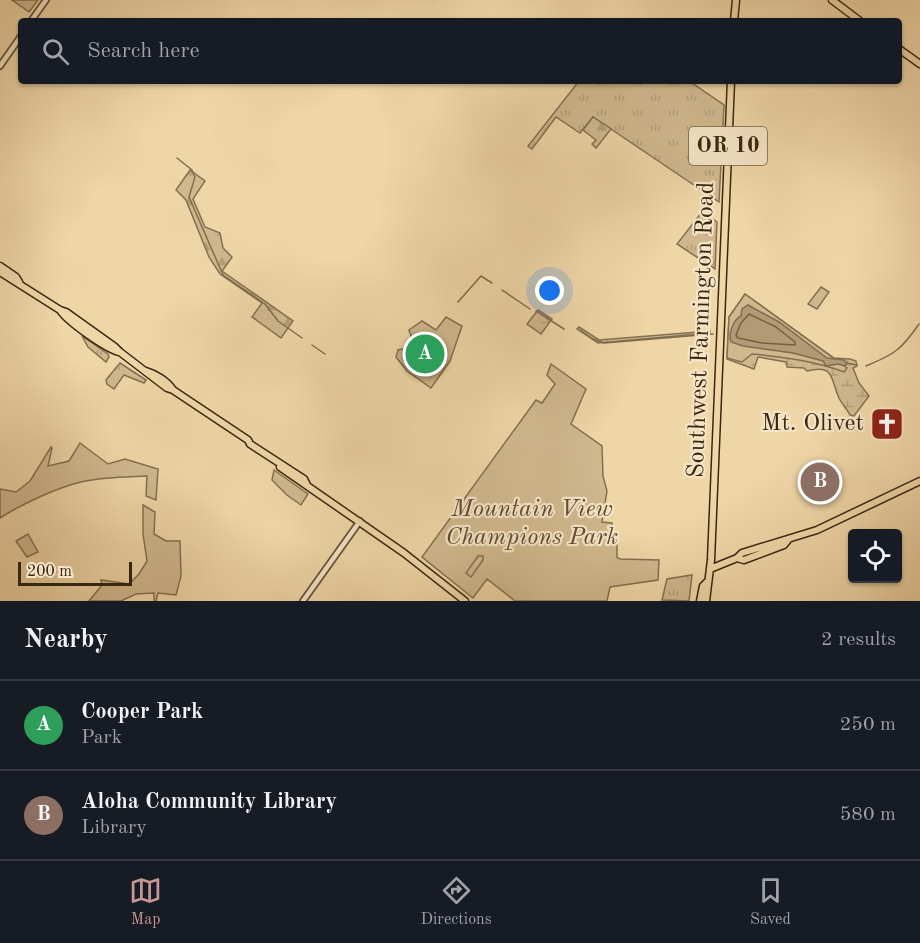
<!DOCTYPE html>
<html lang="en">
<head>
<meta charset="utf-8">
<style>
	:root { --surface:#171b24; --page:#242831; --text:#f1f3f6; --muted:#9ea1a6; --line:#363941; --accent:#c59692 }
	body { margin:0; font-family:"Old Standard TT",serif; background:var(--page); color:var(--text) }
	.controls { position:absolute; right:18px; bottom:18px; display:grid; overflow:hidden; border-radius:6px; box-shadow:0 2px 4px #0004 }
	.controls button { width:54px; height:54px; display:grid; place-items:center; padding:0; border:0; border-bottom:2px solid var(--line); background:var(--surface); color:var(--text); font:30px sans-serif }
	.scale { position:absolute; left:18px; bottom:15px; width:114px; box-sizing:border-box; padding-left:6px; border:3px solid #392712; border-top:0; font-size:16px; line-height:21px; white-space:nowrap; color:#392712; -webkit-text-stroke:4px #f5e4c6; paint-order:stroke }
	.you { position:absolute; left:550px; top:291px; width:21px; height:21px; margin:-15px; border:4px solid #fff; border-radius:50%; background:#1a73e8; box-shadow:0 0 0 9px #1a73e833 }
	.badge { display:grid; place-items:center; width:39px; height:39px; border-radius:50%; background:var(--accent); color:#fff; font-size:20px; font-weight:700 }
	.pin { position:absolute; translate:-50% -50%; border:3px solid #fff; box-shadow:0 2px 6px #0006 }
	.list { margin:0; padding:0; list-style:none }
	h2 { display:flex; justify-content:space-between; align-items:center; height:78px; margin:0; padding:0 24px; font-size:26px }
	h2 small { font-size:20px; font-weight:400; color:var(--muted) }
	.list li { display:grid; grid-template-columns:39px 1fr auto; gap:18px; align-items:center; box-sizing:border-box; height:90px; padding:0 24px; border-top:2px solid var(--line) }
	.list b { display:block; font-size:22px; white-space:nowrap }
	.list p { margin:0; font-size:20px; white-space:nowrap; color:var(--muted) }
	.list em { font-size:20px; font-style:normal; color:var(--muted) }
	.icon { flex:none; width:33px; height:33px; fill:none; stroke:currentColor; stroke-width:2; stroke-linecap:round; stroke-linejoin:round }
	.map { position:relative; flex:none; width:920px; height:601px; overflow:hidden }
	.search { position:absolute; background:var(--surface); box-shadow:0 2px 4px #0004; left:18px; right:18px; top:18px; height:66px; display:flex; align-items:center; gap:15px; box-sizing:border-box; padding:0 21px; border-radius:6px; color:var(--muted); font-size:22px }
	.sheet { height:258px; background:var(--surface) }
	nav { display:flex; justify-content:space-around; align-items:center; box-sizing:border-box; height:84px; border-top:2px solid var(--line); background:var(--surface); font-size:16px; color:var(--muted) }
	nav a { display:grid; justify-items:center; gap:3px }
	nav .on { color:var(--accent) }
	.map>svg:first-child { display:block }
</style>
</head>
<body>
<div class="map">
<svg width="920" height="601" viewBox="0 0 920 601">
	<defs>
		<pattern id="grass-tufts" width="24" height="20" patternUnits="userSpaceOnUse" patternTransform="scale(1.5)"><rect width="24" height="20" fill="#d0b88e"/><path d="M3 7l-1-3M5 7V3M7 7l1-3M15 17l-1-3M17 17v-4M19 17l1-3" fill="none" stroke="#b39e79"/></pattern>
		<pattern id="forest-firs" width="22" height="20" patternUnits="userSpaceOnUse" patternTransform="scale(1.5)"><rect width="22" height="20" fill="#d0b88e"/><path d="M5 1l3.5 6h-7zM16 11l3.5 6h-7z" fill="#b39e79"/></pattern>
		<pattern id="wetland-marsh" width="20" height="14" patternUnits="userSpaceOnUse" patternTransform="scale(1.5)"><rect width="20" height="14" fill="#d0b88e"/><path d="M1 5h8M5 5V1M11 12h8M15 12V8" fill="none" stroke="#b39e79"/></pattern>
		<pattern id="garden-furrows" width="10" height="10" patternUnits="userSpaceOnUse" patternTransform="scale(1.5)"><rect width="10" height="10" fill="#d0b88e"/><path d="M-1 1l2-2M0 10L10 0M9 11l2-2" fill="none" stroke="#b39e79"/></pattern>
	</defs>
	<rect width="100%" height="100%" fill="#efd6a7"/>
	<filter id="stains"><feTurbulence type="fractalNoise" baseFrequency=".00333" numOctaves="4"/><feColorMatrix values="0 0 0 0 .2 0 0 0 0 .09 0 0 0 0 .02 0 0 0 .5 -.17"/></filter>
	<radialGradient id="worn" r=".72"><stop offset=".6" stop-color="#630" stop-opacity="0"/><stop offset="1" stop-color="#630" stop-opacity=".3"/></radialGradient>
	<path fill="url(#grass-tufts)" stroke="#847050" stroke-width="1.5" d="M579,81H689L724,105L719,202L593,117L580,133L556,117L532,149L528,146Z
		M702,212L717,222L715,269L677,244Z
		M82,336L108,354L109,357L106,362L88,347Z
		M120,363L146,380L144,383L124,375L114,389L107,384L106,380Z
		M28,534L38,552L27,557L16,541Z
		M692,575L689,601L662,600L667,579Z"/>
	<path fill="url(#forest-firs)" stroke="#847050" stroke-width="1.5" d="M593,117L611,129L596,148L592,144L596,140L583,130Z
		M190,170L205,181L193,199L205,227L220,233L223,248L232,257L222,271L293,321L281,338L252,317L262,303L220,274L209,257L186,200L176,190Z
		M274,470L308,494L301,505L287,495L272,480Z"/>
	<path fill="url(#wetland-marsh)" stroke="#847050" stroke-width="1.5" d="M745,294L834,358L850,359L856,361L857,366L853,368L859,383L869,396L854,416L850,415C847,409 842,404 839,398C830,378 835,364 807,371L804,368L787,367L786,362L758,357L754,369L727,359L729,317Z
		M538,310L552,319L541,334L527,324Z
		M579,327L599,340L710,331V333L598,343L577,329Z"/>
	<path fill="#d0b88e" stroke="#847050" stroke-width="1.5" d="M12,0H38L29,12Z
		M821,287L829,292L817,309L808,304Z
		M745,294L847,368L844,372C815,361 783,357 752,354L742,362L727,358L729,317Z
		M446,317L462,326L450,361L431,388L407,371L396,357L398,350L415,347L409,330L422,321L436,330Z
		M551,364L586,389L571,424L602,446L603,476L607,491L602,522L612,523L613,533L617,539V557L620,559L659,560L658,580L610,587L607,601H515L487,579L473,598L422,557L536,400L542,403L555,384L547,375Z
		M80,443L108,464L125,459L158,469L156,500L146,496L147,476C125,477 102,477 81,482C56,488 22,504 0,518V489L16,492L30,481L51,447L52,448L48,466L69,461Z
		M143,505L155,512L154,534L166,541H180L181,576L176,595L158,593L156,601H154V593L136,594L121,601H89L102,585L101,580L129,584L139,574L147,561L143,534Z"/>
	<path fill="url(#garden-furrows)" stroke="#847050" stroke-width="1.5" d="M478,556H483V560L471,577L466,573Z"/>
	<path fill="#b19a74" stroke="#816c4d" stroke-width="1.5" d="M748,305L779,322L827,358L844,360L847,363L845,366L838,364L826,366L823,361L793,353L743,346L731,342C728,334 733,320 741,316L742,309Z"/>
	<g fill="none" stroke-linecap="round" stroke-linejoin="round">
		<path stroke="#756043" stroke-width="1.5" d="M749,314L776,327L795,342V345L762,343L738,338L736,335L741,323Z"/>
		<path stroke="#816c4d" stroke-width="1.5" d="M177,158L192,170L195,177L189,197L223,275L265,304L278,321L302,338
			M502,290L530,309
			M458,302L481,276L492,283
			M536,311L564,329
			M580,330L593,339L604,343L713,334
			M312,345L325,354
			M846,363L857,365
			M866,366C895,354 901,350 919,324"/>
		<defs>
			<path id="minor" d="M31,21L46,0
				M0,66L21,36
				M303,601L360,521"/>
			<path id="major" d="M832,0L860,21
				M734,21L736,0
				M899,49L920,64
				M0,266L16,277L19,282
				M0,272L60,310L66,312L115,347L120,352L167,388L173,390L248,440L250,444L304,479L307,485
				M60,310C68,322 105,348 119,352
				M146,371C156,374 167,381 173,390
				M280,467L404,553L465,601
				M737,558L744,560L784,545L788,540
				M710,569L737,558L742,553L817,530L920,481
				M700,601L703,586L708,581
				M706,601L711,560L731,81"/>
		</defs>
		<use href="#minor" stroke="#665337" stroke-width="8"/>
		<use href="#major" stroke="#392712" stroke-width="9"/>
		<use href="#minor" stroke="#f5e4c6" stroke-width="4.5"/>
		<use href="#major" stroke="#efd6a7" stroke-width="6"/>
	</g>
	<defs>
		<symbol id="church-square" viewBox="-11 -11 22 22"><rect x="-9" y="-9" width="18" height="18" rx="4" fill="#8f2418" stroke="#f5e4c6"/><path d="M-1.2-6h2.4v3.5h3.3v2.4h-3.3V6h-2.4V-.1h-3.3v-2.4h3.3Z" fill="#fff"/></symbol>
	</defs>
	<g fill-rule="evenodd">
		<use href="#church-square" x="868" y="405" width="38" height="38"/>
	</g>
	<g text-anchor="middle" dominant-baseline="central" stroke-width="4.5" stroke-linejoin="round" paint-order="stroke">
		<rect fill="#f5e4c6" stroke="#716048" stroke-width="1.5" x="689" y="127" width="78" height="38" rx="4.5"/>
		<g font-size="22" font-weight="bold" fill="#392712">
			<text x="728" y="146">OR 10</text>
		</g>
		<g font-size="24" fill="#392712" stroke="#f5e4c6">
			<text transform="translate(702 330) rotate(-88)">Southwest Farmington Road</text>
		</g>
		<g font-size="24" fill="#392712" stroke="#f5e4c6" text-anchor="end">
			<text x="864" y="424">Mt. Olivet</text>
		</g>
		<g font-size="24" font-style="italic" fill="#5f4b31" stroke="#f5e4c6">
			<text x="532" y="510">Mountain View<tspan x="532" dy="28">Champions Park</tspan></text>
		</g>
	</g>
	<rect width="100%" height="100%" filter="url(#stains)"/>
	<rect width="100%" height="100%" fill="url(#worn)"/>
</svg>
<div class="controls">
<button><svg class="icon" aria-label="locate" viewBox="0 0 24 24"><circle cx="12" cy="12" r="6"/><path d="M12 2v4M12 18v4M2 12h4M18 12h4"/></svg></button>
</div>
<div class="scale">200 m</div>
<div class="you"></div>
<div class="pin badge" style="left:425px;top:354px;background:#2e9e5b">A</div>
<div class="pin badge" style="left:820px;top:482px;background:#8d6e63">B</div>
<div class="search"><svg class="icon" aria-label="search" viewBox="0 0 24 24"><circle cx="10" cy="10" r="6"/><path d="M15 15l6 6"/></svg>Search here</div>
</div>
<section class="sheet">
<h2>Nearby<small>2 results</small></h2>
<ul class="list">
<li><span class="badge" style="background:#2e9e5b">A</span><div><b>Cooper Park</b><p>Park</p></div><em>250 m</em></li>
<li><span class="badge" style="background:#8d6e63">B</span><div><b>Aloha Community Library</b><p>Library</p></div><em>580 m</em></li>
</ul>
</section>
<nav>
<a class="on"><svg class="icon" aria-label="map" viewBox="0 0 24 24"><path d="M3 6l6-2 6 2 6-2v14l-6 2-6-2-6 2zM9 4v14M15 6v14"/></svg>Map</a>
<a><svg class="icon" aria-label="directions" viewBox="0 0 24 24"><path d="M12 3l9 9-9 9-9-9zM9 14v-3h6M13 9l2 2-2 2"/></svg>Directions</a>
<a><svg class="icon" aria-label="saved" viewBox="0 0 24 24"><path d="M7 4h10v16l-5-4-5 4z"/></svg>Saved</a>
</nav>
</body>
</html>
